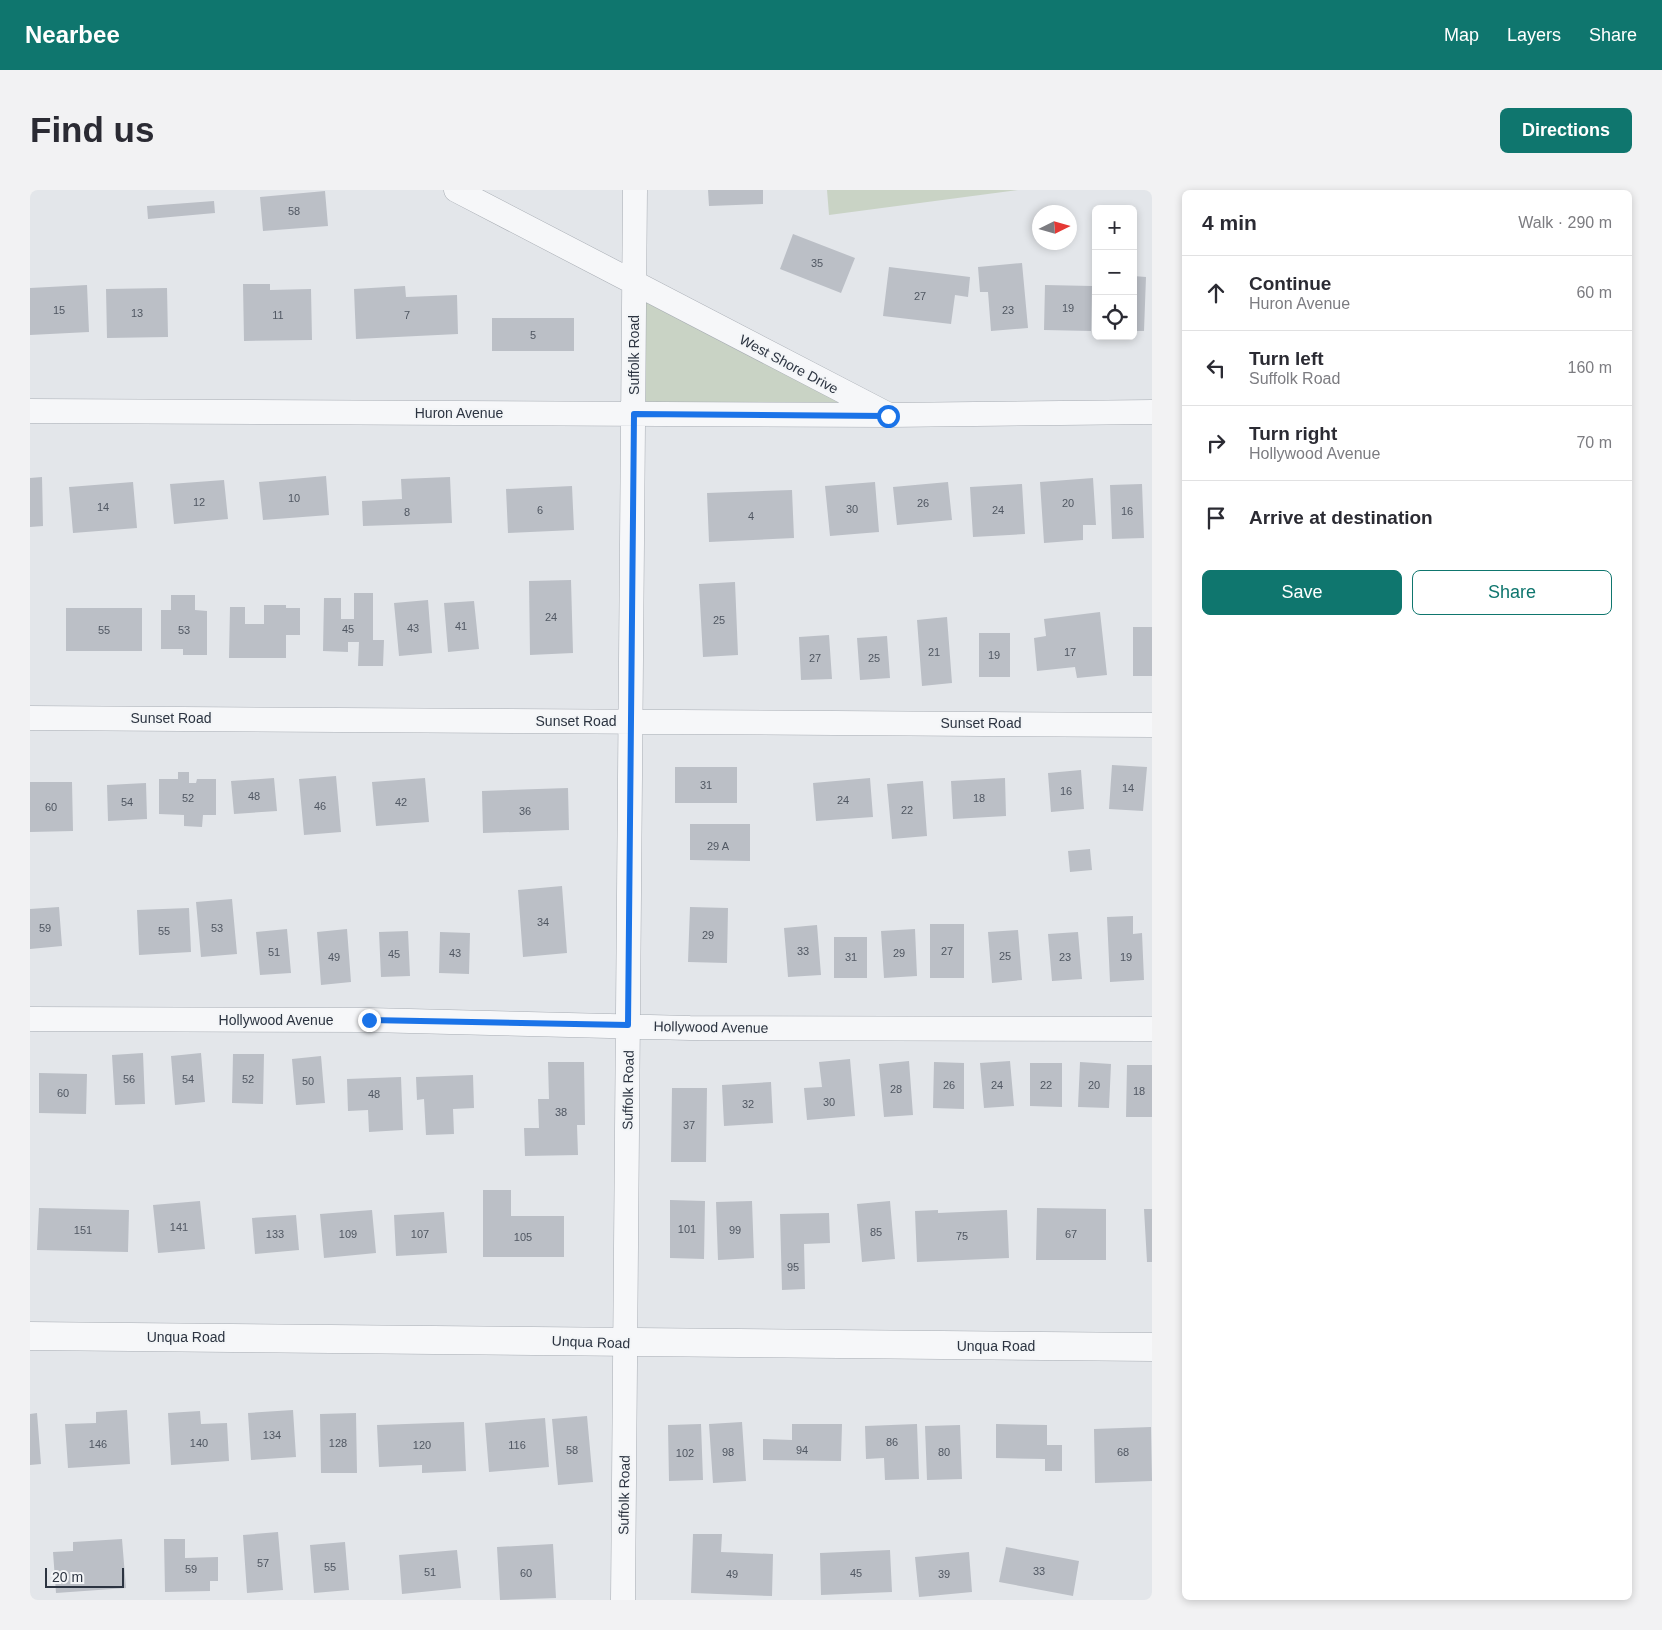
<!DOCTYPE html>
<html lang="en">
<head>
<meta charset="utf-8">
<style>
	:root { --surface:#fff; --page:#f2f2f3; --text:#2b2b33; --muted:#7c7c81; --line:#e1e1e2; --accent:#0f766e }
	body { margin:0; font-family:Arial,sans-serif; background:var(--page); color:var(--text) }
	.controls { position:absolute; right:15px; top:15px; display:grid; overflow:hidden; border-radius:8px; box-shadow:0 2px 8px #0003 }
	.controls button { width:45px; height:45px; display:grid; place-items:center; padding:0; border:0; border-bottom:1px solid var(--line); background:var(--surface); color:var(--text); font:25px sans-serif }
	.compass { position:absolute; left:1002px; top:15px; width:45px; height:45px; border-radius:50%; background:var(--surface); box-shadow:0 2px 8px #0003; rotate:85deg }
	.scale { position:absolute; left:15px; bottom:12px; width:79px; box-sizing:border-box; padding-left:5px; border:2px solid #2c3441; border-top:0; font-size:14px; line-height:18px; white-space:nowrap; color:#2c3441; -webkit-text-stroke:4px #f3f5f7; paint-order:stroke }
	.stop { position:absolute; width:15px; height:15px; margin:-11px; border:4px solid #1a73e8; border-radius:50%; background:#fff }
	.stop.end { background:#1a73e8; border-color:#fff; box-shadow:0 1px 5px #0008 }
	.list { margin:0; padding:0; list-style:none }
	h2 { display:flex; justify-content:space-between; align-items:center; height:65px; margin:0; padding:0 20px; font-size:21px }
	h2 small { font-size:16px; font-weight:400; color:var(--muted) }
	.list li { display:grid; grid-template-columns:32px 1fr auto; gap:15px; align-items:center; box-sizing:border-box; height:75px; padding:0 20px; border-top:1px solid var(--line) }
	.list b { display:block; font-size:19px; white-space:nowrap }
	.list p { margin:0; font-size:16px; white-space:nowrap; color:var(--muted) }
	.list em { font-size:16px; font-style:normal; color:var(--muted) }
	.actions { display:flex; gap:10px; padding:15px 20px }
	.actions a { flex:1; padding:11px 0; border:1px solid var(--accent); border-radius:8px; text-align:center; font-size:18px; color:var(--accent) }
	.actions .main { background:var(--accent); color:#fff }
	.icon { flex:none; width:28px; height:28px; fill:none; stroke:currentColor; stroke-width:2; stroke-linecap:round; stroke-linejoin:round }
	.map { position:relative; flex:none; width:1122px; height:1410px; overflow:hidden; border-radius:8px }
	header { display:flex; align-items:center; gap:30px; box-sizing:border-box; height:70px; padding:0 25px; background:var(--accent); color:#fff }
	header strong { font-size:24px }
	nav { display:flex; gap:28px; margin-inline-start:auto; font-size:18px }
	.intro { display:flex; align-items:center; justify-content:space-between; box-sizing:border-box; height:120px; padding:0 30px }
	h1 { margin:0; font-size:35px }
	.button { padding:12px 22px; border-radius:8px; background:var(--accent); color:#fff; font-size:18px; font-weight:700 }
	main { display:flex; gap:30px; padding:0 30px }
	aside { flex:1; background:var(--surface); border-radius:8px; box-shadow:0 2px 8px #0003 }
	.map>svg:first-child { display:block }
</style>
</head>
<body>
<header>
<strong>Nearbee</strong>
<nav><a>Map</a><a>Layers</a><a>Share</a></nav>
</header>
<div class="intro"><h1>Find us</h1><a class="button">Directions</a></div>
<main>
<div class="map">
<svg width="1122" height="1410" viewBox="0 0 1122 1410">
	<rect width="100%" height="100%" fill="#e3e6ea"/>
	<path fill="#c9d3c5" d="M797,0H988L799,25Z
		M611,102L835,220L610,219Z"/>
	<path fill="#bbbfc6" d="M678,0H733V14L679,16Z
		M295,1L298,36L233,41L230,7Z
		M184,11L185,23L118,29L117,16Z
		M763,44L825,68L811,103L750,79Z
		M992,73L998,138L961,141L958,102H950L948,77Z
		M859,77L940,87L938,107L925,105L921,134L853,126Z
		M1103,86L1116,87L1114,141H1103Z
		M213,94H240V100L281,99L282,150L214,151Z
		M57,95L59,142L0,145V98Z
		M1015,95L1062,96L1061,141L1014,140Z
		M375,96L376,107L427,105L428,144L326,149L324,99Z
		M137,98L138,147L77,148L76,99Z
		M462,128H544V161H462Z
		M296,286L299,325L233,330L229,292Z
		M12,287L13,336L0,337V288Z
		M420,287L422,333L333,336L332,311L372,309L371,289Z
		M1063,288L1066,335H1053V350L1014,353L1010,292Z
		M194,290L198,329L144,334L140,294Z
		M103,292L107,338L43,343L39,297Z
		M845,292L849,342L800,346L795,296Z
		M918,292L922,330L867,335L863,297Z
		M992,294L995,344L943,347L940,297Z
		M1112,294L1114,348L1082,349L1080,295Z
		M542,296L544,340L478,343L476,299Z
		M762,300L764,348L679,352L677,303Z
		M541,390L543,463L500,465L499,391Z
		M705,392L708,465L673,467L669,394Z
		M324,403H343V450H354L353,476H328L329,452H318V462L293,461L294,408H311V429H324Z
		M141,405H165V420L177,421V465H153V459H131V420H141Z
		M398,410L402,463L369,466L364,413Z
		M444,411L449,459L418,462L414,413Z
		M234,415H256V418H270V445H256V468H199L200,417H215V434H234Z
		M36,418H112V461H36Z
		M1070,422L1077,485L1047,488L1045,477L1007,481L1004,448L1016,446L1014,429Z
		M917,427L922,493L892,496L887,430Z
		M1103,437H1122V486H1103Z
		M949,443H980V487H949Z
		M799,445L802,489L771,490L769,447Z
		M857,446L860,488L830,490L827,448Z
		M1082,575L1117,577L1113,621L1079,619Z
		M645,577H707V613H645Z
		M1051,580L1054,619L1021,622L1018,583Z
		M148,582H159V593H166L167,589H186V625H173L172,637L154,636V625L129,624V589H148Z
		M306,586L311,642L274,645L269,589Z
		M244,588L247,621L204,624L201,591Z
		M395,588L399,632L346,636L342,592Z
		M840,588L843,627L786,631L783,593Z
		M975,588L976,626L923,629L921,591Z
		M893,591L897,646L862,649L857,594Z
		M0,592H42L43,641L0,642Z
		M116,593L117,629L78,631L77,595Z
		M538,598L539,640L453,643L452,601Z
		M660,634H720V671L660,670Z
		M1060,659L1062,680L1040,682L1038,661Z
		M532,696L537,763L493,767L488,700Z
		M202,709L207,764L171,767L166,712Z
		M29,717L32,756L0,759V719Z
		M660,717L698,718L697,773L658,772Z
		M159,718L161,762L109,765L107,720Z
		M1103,726V744L1112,743L1114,790L1080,792L1077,727Z
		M900,734H934V788H900Z
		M787,735L791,785L758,787L754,738Z
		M257,739L261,783L230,785L226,742Z
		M317,739L321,792L291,795L287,742Z
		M885,739L887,786L854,788L851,741Z
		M988,740L992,790L962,793L958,742Z
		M378,741L380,786L351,787L349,742Z
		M410,742L440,743L439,784L409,783Z
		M1048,742L1052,789L1022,791L1018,744Z
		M804,747H837V788H804Z
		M113,863L115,914L85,915L82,865Z
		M171,863L175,912L145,915L141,866Z
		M203,864H234L233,914L202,913Z
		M291,866L295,913L266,915L262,869Z
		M820,869L825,926L777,930L774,898L792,897L789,872Z
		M879,871L883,925L854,927L849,874Z
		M980,871L984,916L954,918L950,873Z
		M518,872H554L555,935H547L548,965L495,966L494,938H509L508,909H519Z
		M904,872L934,873V919L903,918Z
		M1050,872L1081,874L1079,918L1048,917Z
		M1000,873H1032V917L1000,916Z
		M1097,875H1122V927H1096Z
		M9,883L57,884L56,924L9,923Z
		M443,885L444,918L423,919L424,944L396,945L394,909L387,910L386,887Z
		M371,887L373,940L339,942L338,920L318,921L317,889Z
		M741,892L743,933L694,936L692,895Z
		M642,898H677L676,972H641Z
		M453,1000H481V1026H534V1067H453Z
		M640,1010L675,1011L674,1069L640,1068Z
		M170,1011L175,1059L128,1063L123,1015Z
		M722,1011L724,1068L688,1070L686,1012Z
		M860,1011L865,1069L832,1072L827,1014Z
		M9,1018L99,1020L98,1062L7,1060Z
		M1007,1018L1076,1019V1070H1006Z
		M1114,1019H1122V1072H1117Z
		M342,1020L346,1063L294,1068L290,1024Z
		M908,1020V1023L977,1020L979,1068L887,1072L885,1021Z
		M414,1022L417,1063L366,1066L364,1025Z
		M799,1023L800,1053L774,1054L775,1099L752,1100L750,1024Z
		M266,1025L269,1060L225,1064L222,1028Z
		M97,1220L100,1274L38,1278L35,1234L66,1233V1222Z
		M263,1220L266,1267L221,1270L218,1223Z
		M170,1221L171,1234L197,1233L199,1271L141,1275L138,1223Z
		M7,1223L11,1274L0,1275V1224Z
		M326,1223L327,1283H291L290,1224Z
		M557,1226L563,1292L528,1295L522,1229Z
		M515,1228L519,1277L459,1282L455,1233Z
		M434,1232L436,1281L392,1283V1275L349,1277L347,1235Z
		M712,1232L716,1291L683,1293L679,1234Z
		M671,1234L673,1290L639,1291L638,1235Z
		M762,1234H812L811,1271L733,1270V1249L762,1250Z
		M887,1234L889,1289L855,1290L854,1268L836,1269L835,1236Z
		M966,1234L1017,1235V1255H1032V1281H1015V1269L966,1268Z
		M930,1235L932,1289L897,1290L895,1236Z
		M1121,1237L1122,1291L1065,1293L1064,1239Z
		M248,1342L253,1400L217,1403L213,1345Z
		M663,1344H692L691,1362L743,1364L742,1406L661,1403Z
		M92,1349L96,1398L26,1403L23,1362L43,1361V1352Z
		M134,1349H155V1368L188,1367V1391H180V1401L135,1402Z
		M315,1352L319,1400L284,1403L280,1355Z
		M523,1354L526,1408L470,1410L467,1357Z
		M976,1357L1049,1371L1043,1406L969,1392Z
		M427,1360L431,1398L372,1404L369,1365Z
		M860,1360L862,1402L791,1405L790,1363Z
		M939,1362L942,1402L889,1407L885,1367Z"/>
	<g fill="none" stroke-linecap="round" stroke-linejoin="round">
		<defs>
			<path id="minor" d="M426,0L859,225L1122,222
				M0,221L859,225
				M0,528L1122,535
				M0,829L339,830L660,838L1122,839
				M593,1410L605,0"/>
			<path id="tertiary" d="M0,1146L1122,1157"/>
		</defs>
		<use href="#minor" stroke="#a8adb4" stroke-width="25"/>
		<use href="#tertiary" stroke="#a8adb4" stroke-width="29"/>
		<use href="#minor" stroke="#f6f7f9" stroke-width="24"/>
		<use href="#tertiary" stroke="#f6f7f9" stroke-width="28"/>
	</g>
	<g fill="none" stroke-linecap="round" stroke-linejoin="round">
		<path stroke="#1a73e8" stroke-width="6" d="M339,830L598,835L604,224L858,226"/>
	</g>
	<g text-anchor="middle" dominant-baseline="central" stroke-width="4" stroke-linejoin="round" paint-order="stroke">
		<g font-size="11" fill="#505762">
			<text x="264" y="21">58</text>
			<text x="787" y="73">35</text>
			<text x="890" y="106">27</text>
			<text x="1038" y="118">19</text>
			<text x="29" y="120">15</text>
			<text x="978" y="120">23</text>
			<text x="107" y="123">13</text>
			<text x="248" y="125">11</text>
			<text x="377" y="125">7</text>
			<text x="503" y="145">5</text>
			<text x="264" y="308">10</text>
			<text x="169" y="312">12</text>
			<text x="893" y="313">26</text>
			<text x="1038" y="313">20</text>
			<text x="73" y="317">14</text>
			<text x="822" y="319">30</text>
			<text x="510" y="320">6</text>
			<text x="968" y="320">24</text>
			<text x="1097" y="321">16</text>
			<text x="377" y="322">8</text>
			<text x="721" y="326">4</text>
			<text x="521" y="427">24</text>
			<text x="689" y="430">25</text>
			<text x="431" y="436">41</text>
			<text x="383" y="438">43</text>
			<text x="318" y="439">45</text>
			<text x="74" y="440">55</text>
			<text x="154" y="440">53</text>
			<text x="904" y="462">21</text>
			<text x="1040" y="462">17</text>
			<text x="964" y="465">19</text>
			<text x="785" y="468">27</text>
			<text x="844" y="468">25</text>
			<text x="676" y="595">31</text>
			<text x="1098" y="598">14</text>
			<text x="1036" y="601">16</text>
			<text x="224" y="606">48</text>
			<text x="158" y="608">52</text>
			<text x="949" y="608">18</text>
			<text x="813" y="610">24</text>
			<text x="97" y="612">54</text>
			<text x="371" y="612">42</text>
			<text x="290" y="616">46</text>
			<text x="21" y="617">60</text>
			<text x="877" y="620">22</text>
			<text x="495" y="621">36</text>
			<text x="688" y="656">29 A</text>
			<text x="513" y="732">34</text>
			<text x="15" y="738">59</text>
			<text x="187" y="738">53</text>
			<text x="134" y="741">55</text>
			<text x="678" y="745">29</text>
			<text x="773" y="761">33</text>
			<text x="917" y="761">27</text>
			<text x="244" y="762">51</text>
			<text x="425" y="763">43</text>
			<text x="869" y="763">29</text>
			<text x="364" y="764">45</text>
			<text x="975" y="766">25</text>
			<text x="304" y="767">49</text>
			<text x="821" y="767">31</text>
			<text x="1035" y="767">23</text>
			<text x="1096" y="767">19</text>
			<text x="99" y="889">56</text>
			<text x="158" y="889">54</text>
			<text x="218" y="889">52</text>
			<text x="278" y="891">50</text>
			<text x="919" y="895">26</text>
			<text x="967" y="895">24</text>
			<text x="1016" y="895">22</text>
			<text x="1064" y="895">20</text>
			<text x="866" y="899">28</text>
			<text x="1109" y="901">18</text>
			<text x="33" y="903">60</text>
			<text x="344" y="904">48</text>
			<text x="799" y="912">30</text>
			<text x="718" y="914">32</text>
			<text x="531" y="922">38</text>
			<text x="659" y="935">37</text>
			<text x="149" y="1037">141</text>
			<text x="657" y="1039">101</text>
			<text x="53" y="1040">151</text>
			<text x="705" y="1040">99</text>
			<text x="846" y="1042">85</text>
			<text x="245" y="1044">133</text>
			<text x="318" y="1044">109</text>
			<text x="390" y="1044">107</text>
			<text x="1041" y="1044">67</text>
			<text x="932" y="1046">75</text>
			<text x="493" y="1047">105</text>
			<text x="763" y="1077">95</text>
			<text x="242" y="1245">134</text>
			<text x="862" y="1252">86</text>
			<text x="169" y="1253">140</text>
			<text x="308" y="1253">128</text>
			<text x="68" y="1254">146</text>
			<text x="392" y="1255">120</text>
			<text x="487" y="1255">116</text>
			<text x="542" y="1260">58</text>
			<text x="772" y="1260">94</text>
			<text x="698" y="1262">98</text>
			<text x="914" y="1262">80</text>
			<text x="1093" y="1262">68</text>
			<text x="655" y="1263">102</text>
			<text x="233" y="1373">57</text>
			<text x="300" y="1377">55</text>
			<text x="161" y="1379">59</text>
			<text x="1009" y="1381">33</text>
			<text x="400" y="1382">51</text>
			<text x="496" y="1383">60</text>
			<text x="826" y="1383">45</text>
			<text x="702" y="1384">49</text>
			<text x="914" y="1384">39</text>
		</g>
		<g font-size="14" fill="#2c3441" stroke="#f3f5f7">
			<text transform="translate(604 165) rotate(-90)">Suffolk Road</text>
			<text transform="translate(759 174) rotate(28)">West Shore Drive</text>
			<text x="429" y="223">Huron Avenue</text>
			<text x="141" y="528">Sunset Road</text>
			<text x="546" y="531">Sunset Road</text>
			<text x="951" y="533">Sunset Road</text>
			<text x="246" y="830">Hollywood Avenue</text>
			<text transform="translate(681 837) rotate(1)">Hollywood Avenue</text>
			<text transform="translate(598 900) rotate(-89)">Suffolk Road</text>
			<text x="156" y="1147">Unqua Road</text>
			<text transform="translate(561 1152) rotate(2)">Unqua Road</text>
			<text x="966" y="1156">Unqua Road</text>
			<text transform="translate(594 1305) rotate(-89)">Suffolk Road</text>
		</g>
	</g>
</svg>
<div class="controls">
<button>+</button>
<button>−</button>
<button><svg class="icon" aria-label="locate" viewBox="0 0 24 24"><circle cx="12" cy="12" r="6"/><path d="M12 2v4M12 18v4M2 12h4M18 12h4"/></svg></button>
</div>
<svg class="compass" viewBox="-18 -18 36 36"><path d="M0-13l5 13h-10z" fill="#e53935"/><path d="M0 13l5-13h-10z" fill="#7c7c81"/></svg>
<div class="scale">20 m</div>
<div class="stop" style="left:858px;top:226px"></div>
<div class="stop end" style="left:339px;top:830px"></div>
</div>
<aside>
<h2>4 min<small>Walk · 290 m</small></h2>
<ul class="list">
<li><svg class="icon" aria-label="ahead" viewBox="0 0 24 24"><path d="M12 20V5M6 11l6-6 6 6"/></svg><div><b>Continue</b><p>Huron Avenue</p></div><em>60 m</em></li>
<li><svg class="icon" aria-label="left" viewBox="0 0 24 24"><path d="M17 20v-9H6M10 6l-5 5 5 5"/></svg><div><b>Turn left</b><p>Suffolk Road</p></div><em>160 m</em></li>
<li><svg class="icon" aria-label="right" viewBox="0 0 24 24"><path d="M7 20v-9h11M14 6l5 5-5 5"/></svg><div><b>Turn right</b><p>Hollywood Avenue</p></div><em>70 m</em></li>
<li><svg class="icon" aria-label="arrive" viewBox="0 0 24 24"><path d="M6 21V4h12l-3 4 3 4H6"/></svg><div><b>Arrive at destination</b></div></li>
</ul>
<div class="actions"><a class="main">Save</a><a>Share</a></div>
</aside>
</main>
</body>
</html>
